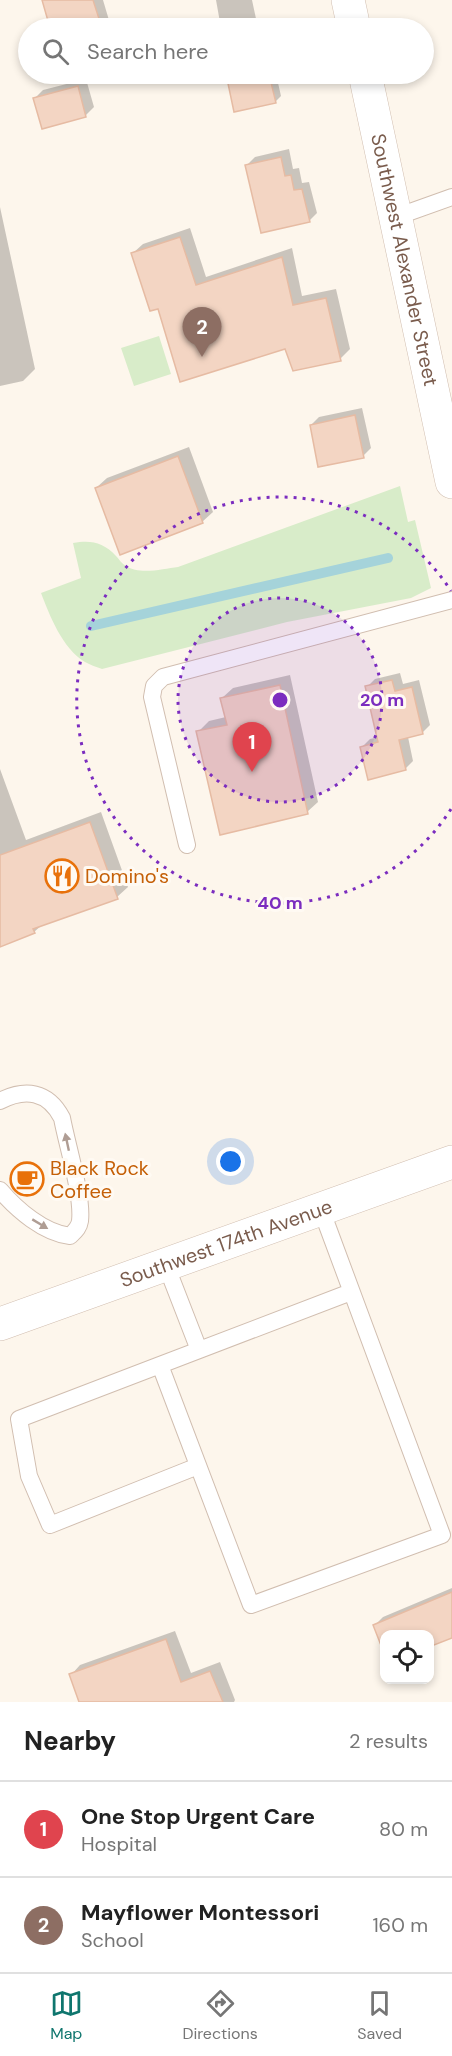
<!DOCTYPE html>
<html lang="en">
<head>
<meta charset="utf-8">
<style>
	:root { --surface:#fff; --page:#f2f2f2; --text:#222; --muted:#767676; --line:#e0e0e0; --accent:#0f766e }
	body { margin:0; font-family:"DM Sans",sans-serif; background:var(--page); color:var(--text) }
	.controls { position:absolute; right:18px; bottom:18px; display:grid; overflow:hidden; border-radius:12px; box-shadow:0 3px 9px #0003 }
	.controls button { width:54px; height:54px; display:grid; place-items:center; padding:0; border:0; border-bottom:2px solid var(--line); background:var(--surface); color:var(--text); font:30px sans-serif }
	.you { position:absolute; left:231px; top:1162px; width:21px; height:21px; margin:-15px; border:4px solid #fff; border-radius:50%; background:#1a73e8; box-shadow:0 0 0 9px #1a73e833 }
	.badge { display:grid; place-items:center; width:39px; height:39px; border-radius:50%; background:var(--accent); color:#fff; font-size:20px; font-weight:700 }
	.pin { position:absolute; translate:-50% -50px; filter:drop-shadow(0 2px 3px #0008) }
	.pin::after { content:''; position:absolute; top:32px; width:21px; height:18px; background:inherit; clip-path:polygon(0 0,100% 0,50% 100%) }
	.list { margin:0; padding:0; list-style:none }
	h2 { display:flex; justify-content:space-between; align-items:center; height:78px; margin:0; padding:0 24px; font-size:26px }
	h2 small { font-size:20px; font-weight:400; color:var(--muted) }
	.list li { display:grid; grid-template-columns:39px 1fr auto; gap:18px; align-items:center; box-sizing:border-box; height:96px; padding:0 24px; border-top:2px solid var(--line) }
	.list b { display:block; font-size:22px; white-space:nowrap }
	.list p { margin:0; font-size:20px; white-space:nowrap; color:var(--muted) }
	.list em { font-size:20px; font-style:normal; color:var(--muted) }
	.icon { flex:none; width:33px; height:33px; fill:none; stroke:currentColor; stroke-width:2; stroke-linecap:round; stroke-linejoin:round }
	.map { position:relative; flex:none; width:452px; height:1702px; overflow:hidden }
	.search { position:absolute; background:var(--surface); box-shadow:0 3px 9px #0003; left:18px; right:18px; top:18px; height:66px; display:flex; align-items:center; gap:15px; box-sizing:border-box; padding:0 21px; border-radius:33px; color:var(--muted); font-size:22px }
	.sheet { height:270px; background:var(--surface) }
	nav { display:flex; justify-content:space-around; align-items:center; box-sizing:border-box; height:84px; border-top:2px solid var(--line); background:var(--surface); font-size:16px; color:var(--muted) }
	nav a { display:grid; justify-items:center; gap:3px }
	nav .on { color:var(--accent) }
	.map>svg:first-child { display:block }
</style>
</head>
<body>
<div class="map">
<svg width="452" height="1702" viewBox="0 0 452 1702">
	<rect width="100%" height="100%" fill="#fdf6ec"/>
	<path fill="#d8ecc9" d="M159,336L171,374L134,386L121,348Z
		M400,486L408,522L415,520L431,588L411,598L287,622L102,669C97,667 90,665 85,662C62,648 50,616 41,593L81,578L73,543C91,540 103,542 116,556C119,559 122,564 126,566C139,575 163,569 178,567Z"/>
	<path fill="#0003" d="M44,0H103L111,27L109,28H51Z
		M216,0H252L258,28H221Z
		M227,74H276L281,96L275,102L235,111Z
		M86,79L94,107L86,115L35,98L43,90Z
		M289,149L293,169L299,168L302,183L309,182L317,213L309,221L247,165L255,157Z
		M0,207L35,369L23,381L0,386Z
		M190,228L206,277L292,248L302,296L336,289L350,349L340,359L286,347L159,307L133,253L143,244Z
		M362,408L371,448L363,456L311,425L319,417Z
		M189,447L213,512L202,522L96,488L107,478Z
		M400,673L403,684L419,680L430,725L422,733L408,737L413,761L405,769L362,747L370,739L379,737L367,687L375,679Z
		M290,675L318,802L307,812L198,732L209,721L226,717L222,698L233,688Z
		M0,769L26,840L101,812L128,887L117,897L42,925L34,932L0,945Z
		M452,1588V1636L384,1634V1649L375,1625L383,1617Z
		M175,1631L191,1673L220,1662L235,1700L234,1702H81L71,1675L80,1665Z"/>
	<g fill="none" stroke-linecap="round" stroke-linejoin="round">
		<path stroke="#a5d3da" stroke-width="10" d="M91,626L388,558"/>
	</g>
	<path fill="#f3d5c3" stroke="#e6bba3" stroke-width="1.5" d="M42,0H93L102,28H50Z
		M226,74H269L276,103L234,112Z
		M78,86L86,117L42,129L33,98Z
		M281,157L285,176L291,175L294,190L302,189L310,222L261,233L245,165Z
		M180,237L196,285L282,257L293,305L326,298L341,361L293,371L285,349L180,382L158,309L150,311L131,253Z
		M355,415L364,458L318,467L310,425Z
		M178,456L203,523L120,555L95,488Z
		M392,680L395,691L412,687L423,734L399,740L406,770L368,780L360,747L378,742L365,686Z
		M280,685L308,814L220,835L196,731L227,725L220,698Z
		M90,822L118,899L33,929L35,933L0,947V855Z
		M452,1592V1638L429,1647V1635H384V1653L373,1625Z
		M166,1639L181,1682L210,1671L223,1702H79L69,1674Z"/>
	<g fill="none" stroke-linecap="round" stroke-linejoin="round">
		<defs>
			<path id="lane" d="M396,217L452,197
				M187,845L152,697L154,686L163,677L452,600
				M0,1101C25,1088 48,1091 62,1118C67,1145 83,1196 80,1221C79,1228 75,1231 70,1236C44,1233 17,1210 0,1190
				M321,1209L442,1535L251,1605L160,1365L351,1292
				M166,1265L199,1350
				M160,1365L19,1419L29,1476L50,1525L198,1466"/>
			<g id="street">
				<path d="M348,0L354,28"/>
				<path id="s1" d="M365,74L452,482"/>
				<path id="s2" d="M0,1324L452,1162"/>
			</g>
		</defs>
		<use href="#lane" stroke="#d1beb0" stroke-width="18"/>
		<use href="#street" stroke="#d1beb0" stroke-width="34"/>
		<use href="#lane" stroke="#fff" stroke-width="16"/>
		<use href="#street" stroke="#fff" stroke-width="33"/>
	</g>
	<defs><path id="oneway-solid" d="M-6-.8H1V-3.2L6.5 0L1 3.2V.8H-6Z" transform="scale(1.5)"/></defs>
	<g fill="#af9d94">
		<use href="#oneway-solid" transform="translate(67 1142) rotate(-102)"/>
		<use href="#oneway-solid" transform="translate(40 1224) rotate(31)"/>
	</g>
	<circle cx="280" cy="700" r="102" fill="#7b2cbf" fill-opacity=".12"/>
	<g fill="none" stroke="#7b2cbf" stroke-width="3" stroke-dasharray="3 6">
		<circle cx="280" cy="700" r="102"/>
		<path d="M451 809A203 203 0 1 1 451 591"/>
	</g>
	<defs>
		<symbol id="restaurant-ring" viewBox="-11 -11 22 22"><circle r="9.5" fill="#fffaf3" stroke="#e8710a" stroke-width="1.5"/><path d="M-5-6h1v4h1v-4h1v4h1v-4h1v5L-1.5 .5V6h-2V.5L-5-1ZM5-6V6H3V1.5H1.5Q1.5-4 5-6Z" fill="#e8710a"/></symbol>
		<symbol id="cafe-ring" viewBox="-11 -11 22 22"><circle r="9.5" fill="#fffaf3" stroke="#e8710a" stroke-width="1.5"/><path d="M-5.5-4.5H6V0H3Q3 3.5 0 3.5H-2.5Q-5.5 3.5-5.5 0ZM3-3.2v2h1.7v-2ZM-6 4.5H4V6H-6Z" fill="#e8710a"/></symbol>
	</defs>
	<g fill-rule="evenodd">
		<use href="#restaurant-ring" x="43" y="857" width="38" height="38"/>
		<use href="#cafe-ring" x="8" y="1160" width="38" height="38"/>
	</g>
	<g text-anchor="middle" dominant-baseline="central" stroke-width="6" stroke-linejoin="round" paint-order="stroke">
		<g font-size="20" fill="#7a5c4d" stroke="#fffaf3">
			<text stroke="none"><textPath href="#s1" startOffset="190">Southwest Alexander Street</textPath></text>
			<text stroke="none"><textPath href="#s2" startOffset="240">Southwest 174th Avenue</textPath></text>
		</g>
		<g font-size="20" fill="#c56008" stroke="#fffaf3" text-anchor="start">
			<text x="85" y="876">Domino's</text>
			<text x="50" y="1168">Black Rock<tspan x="50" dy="23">Coffee</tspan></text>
		</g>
	</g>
	<circle cx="280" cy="700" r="9" fill="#7b2cbf" stroke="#fffaf3" stroke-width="3"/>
	<g font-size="18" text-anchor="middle" font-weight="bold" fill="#7b2cbf" stroke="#fffaf3" stroke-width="6" stroke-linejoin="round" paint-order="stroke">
		<text x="382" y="706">20 m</text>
		<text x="280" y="909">40 m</text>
	</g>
</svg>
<div class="controls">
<button><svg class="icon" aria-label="locate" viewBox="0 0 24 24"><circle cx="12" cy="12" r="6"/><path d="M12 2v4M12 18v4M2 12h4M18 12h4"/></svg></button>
</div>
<div class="you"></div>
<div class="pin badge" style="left:252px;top:772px;background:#e0444e">1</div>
<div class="pin badge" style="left:202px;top:357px;background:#8d6e63">2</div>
<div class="search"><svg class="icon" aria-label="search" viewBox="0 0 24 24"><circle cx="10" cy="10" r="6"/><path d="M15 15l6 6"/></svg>Search here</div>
</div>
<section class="sheet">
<h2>Nearby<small>2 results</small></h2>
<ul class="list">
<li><span class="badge" style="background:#e0444e">1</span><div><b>One Stop Urgent Care</b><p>Hospital</p></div><em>80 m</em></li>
<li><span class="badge" style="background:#8d6e63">2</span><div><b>Mayflower Montessori</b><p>School</p></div><em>160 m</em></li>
</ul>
</section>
<nav>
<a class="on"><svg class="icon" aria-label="map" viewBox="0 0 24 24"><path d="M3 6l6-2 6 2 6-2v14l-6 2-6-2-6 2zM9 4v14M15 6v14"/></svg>Map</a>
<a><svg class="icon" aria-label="directions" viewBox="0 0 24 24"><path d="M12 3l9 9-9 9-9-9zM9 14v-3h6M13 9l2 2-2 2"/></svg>Directions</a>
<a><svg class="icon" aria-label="saved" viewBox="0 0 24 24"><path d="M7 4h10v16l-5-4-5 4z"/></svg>Saved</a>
</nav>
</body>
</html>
